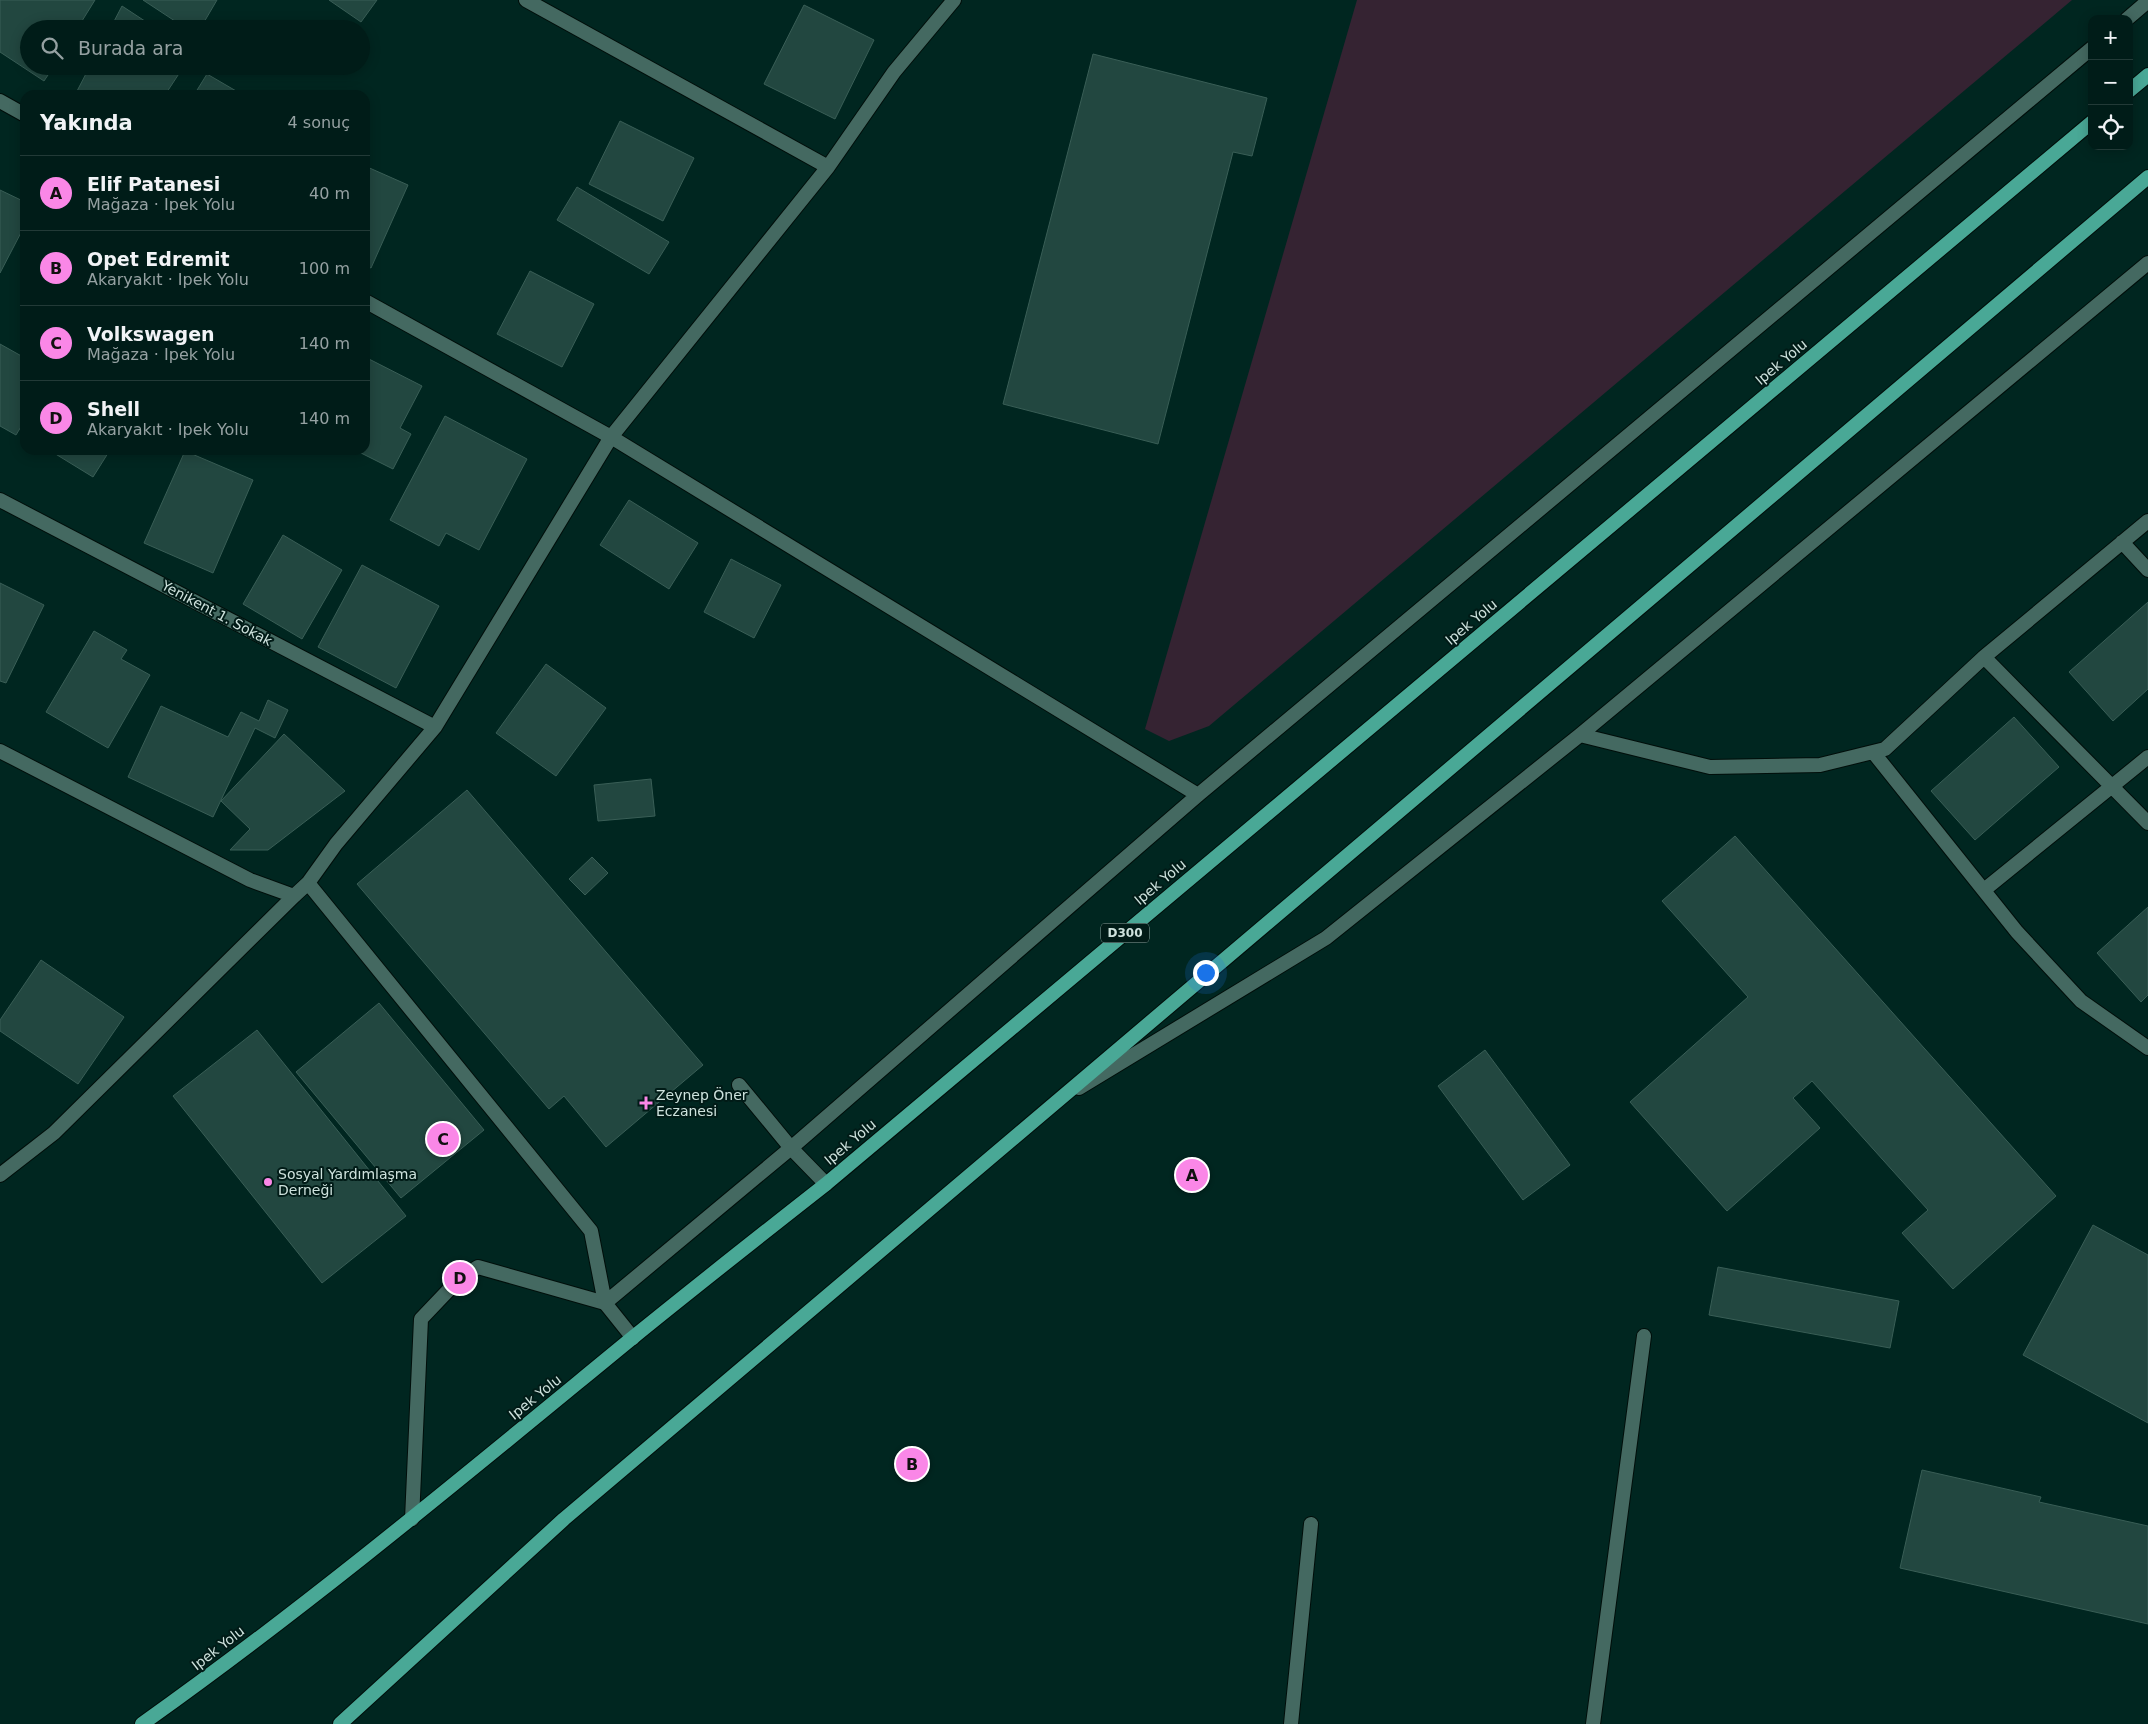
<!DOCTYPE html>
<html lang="tr">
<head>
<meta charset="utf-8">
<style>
	:root { --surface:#001c18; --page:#0a2521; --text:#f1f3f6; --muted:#95a1a2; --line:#223a37; --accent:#fa87e7 }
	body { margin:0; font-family:"DejaVu Sans",sans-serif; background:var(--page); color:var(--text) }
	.controls { position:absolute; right:15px; top:15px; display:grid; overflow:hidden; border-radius:10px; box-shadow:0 2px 12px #0003 }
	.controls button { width:45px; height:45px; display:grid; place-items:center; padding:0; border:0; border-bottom:1px solid var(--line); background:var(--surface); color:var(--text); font:25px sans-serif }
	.you { position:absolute; left:1205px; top:972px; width:18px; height:18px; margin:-12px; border:4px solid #fff; border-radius:50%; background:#1a73e8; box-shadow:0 0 0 8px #1a73e833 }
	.badge { display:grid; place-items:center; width:32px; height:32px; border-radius:50%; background:var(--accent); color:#111; font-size:16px; font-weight:700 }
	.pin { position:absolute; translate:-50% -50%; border:2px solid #fff; box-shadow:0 1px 5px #0006 }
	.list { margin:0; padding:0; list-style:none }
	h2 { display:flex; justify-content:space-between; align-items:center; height:65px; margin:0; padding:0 20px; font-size:21px }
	h2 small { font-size:16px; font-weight:400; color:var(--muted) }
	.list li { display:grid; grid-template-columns:32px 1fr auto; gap:15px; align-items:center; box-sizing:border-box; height:75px; padding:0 20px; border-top:1px solid var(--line) }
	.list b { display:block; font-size:19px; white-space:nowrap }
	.list p { margin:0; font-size:16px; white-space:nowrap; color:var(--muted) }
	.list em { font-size:16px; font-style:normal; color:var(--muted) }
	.icon { flex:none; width:28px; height:28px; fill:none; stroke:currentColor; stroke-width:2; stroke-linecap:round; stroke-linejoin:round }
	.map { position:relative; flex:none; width:2148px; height:1724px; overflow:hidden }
	.search { position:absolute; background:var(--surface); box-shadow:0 2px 12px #0003; left:20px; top:20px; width:350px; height:55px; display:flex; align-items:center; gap:12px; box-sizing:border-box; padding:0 18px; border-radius:28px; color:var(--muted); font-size:19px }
	.panel { position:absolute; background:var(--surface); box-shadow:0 2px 12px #0003; left:20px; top:90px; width:350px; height:365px; border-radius:15px }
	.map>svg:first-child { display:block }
</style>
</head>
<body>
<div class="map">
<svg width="2148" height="1724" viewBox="0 0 2148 1724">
	<rect width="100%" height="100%" fill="#002620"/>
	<path fill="#352332" d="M1357,0H2072L1209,726L1169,741L1145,729Z"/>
	<path fill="#224740" stroke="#395e56" d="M0,0H95L77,29H29V66H54L44,81L0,52Z
		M143,0H217L200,29H187Z
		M329,0H377L361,22Z
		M804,5L874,40L835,119L764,84Z
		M122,6L157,29H110Z
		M1093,54L1267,98L1252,156L1233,152L1158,444L1003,404Z
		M90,66H184L165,95H79L76,93Z
		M207,74L243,95H194Z
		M620,121L694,158L663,221L589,184Z
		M365,166L408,185L371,268L365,265Z
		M577,187L669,242L649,274L557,220Z
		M0,190L25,202V225L0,273Z
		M530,271L594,304L562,367L497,334Z
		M0,344L25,358V420L16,435L0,426Z
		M365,357L422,386L400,428L411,434L393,469L355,450H365Z
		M445,416L527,459L479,550L446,533L439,546L390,520Z
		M49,450H110L93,477Z
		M185,451L253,480L213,573L144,543Z
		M629,500L698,543L669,589L600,545Z
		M283,535L342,570L302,639L243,604Z
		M731,559L781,585L754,638L704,612Z
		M362,565L439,606L396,688L318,647Z
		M0,583L44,605L6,683L0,681Z
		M2148,602V689L2113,721L2069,672Z
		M94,631L127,650L121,659L150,675L108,748L46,712Z
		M546,664L606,708L556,776L496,733Z
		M268,700L288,710L275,738L255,728L213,817L128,777L161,706L228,737L241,712L259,721Z
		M2014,717L2059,767L1975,840L1931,791Z
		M284,734L345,791L268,850H230L250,829L221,801Z
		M651,779L655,816L598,821L594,785Z
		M467,790L703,1065L606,1147L564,1096L549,1109L357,884Z
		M1735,836L2056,1196L1953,1289L1902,1233L1928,1210L1812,1081L1793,1098L1820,1128L1727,1211L1630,1102L1748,997L1662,901Z
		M592,857L608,873L585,895L569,879Z
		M2148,907V995L2141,1002L2097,953Z
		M41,960L124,1017L78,1084L0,1031V1020Z
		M379,1003L484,1130L401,1198L296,1072Z
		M257,1030L406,1216L322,1283L173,1096Z
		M1485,1050L1570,1165L1523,1200L1438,1086Z
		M2093,1225L2148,1255V1423L2023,1355Z
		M1718,1267L1899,1301L1890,1348L1709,1315Z
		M1922,1470L2041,1497L2039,1502L2148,1526V1624L1900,1568Z"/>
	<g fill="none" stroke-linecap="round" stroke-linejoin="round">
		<defs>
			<path id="service" d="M739,1085L791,1148L826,1184
				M412,1519L421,1319L460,1278L478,1267L605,1303"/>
			<path id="minor" d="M526,0L828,167
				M2127,19L2148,1
				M0,101L25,115
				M365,301L611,437L1198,795
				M0,500L435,727
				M2122,542L2148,570
				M1984,657L2148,823
				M1580,735L1710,767L1820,765L1885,749L1984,657L2148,521
				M0,751L250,880L294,896L308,883L336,844L435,727L611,437L828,167L894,72L954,0
				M1873,752L2017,932L2081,1001L2148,1048
				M308,883L591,1231L605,1303L633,1338
				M1984,890L2148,757
				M1079,1088L1326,938L1580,735L2148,263
				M0,1175L54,1133L294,896
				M605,1303L791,1148L1198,795L2092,48
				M1291,1724L1311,1524
				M1593,1724L1644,1336"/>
			<path id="trunk" d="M2129,91L2148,75
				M142,1724C311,1604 470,1471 631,1339C695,1287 761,1235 826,1184L2092,122
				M340,1724L564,1519L2148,177"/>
		</defs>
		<use href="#service" stroke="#000e0a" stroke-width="16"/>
		<use href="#minor" stroke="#000e0a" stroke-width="16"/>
		<use href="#trunk" stroke="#000e0a" stroke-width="16"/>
		<use href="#service" stroke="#446961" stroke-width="14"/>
		<use href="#minor" stroke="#446961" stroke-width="14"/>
		<use href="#trunk" stroke="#49a896" stroke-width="14"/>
	</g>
	<g fill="#fa87e7" stroke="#011b17" stroke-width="2">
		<path d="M643.5 1095.5h5v5h5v5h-5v5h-5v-5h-5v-5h5z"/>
		<circle cx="268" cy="1182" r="5"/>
	</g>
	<g text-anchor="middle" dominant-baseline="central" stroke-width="4" stroke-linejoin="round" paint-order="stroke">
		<rect fill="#011b17" stroke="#90a6a2" stroke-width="1" x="1101" y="923.5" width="48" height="19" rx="4"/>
		<g font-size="12" font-weight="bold" fill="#cee2dd">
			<text x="1125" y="933">D300</text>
		</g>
		<g font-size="14" fill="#cee2dd" stroke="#011b17">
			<text transform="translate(1781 362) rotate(-40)">Ipek Yolu</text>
			<text transform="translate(217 613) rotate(28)">Yenikent 1. Sokak</text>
			<text transform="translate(1471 622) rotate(-40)">Ipek Yolu</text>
			<text transform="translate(1160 882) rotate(-40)">Ipek Yolu</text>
			<text transform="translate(850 1142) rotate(-40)">Ipek Yolu</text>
			<text transform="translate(535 1397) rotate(-39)">Ipek Yolu</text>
			<text transform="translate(218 1648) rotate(-38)">Ipek Yolu</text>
		</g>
		<g font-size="14" fill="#cee2dd" stroke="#011b17" text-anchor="start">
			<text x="656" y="1095">Zeynep Öner<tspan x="656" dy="16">Eczanesi</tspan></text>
			<text x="278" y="1174">Sosyal Yardımlaşma<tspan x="278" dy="16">Derneği</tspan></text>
		</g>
	</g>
</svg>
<div class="controls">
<button>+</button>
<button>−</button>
<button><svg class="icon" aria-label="locate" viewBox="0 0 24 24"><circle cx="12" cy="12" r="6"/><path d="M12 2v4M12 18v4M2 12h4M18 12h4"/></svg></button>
</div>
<div class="you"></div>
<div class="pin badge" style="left:1192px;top:1175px">A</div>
<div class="pin badge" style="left:912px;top:1464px">B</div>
<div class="pin badge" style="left:443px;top:1139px">C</div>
<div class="pin badge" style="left:460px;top:1278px">D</div>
<div class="search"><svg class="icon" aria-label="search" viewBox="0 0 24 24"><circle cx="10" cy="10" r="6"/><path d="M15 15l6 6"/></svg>Burada ara</div>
<section class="panel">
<h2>Yakında<small>4 sonuç</small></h2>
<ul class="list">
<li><span class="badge">A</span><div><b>Elif Patanesi</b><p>Mağaza · Ipek Yolu</p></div><em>40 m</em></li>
<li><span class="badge">B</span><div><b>Opet Edremit</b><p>Akaryakıt · Ipek Yolu</p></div><em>100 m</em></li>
<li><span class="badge">C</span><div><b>Volkswagen</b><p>Mağaza · Ipek Yolu</p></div><em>140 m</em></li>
<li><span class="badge">D</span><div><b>Shell</b><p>Akaryakıt · Ipek Yolu</p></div><em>140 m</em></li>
</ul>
</section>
</div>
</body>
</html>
